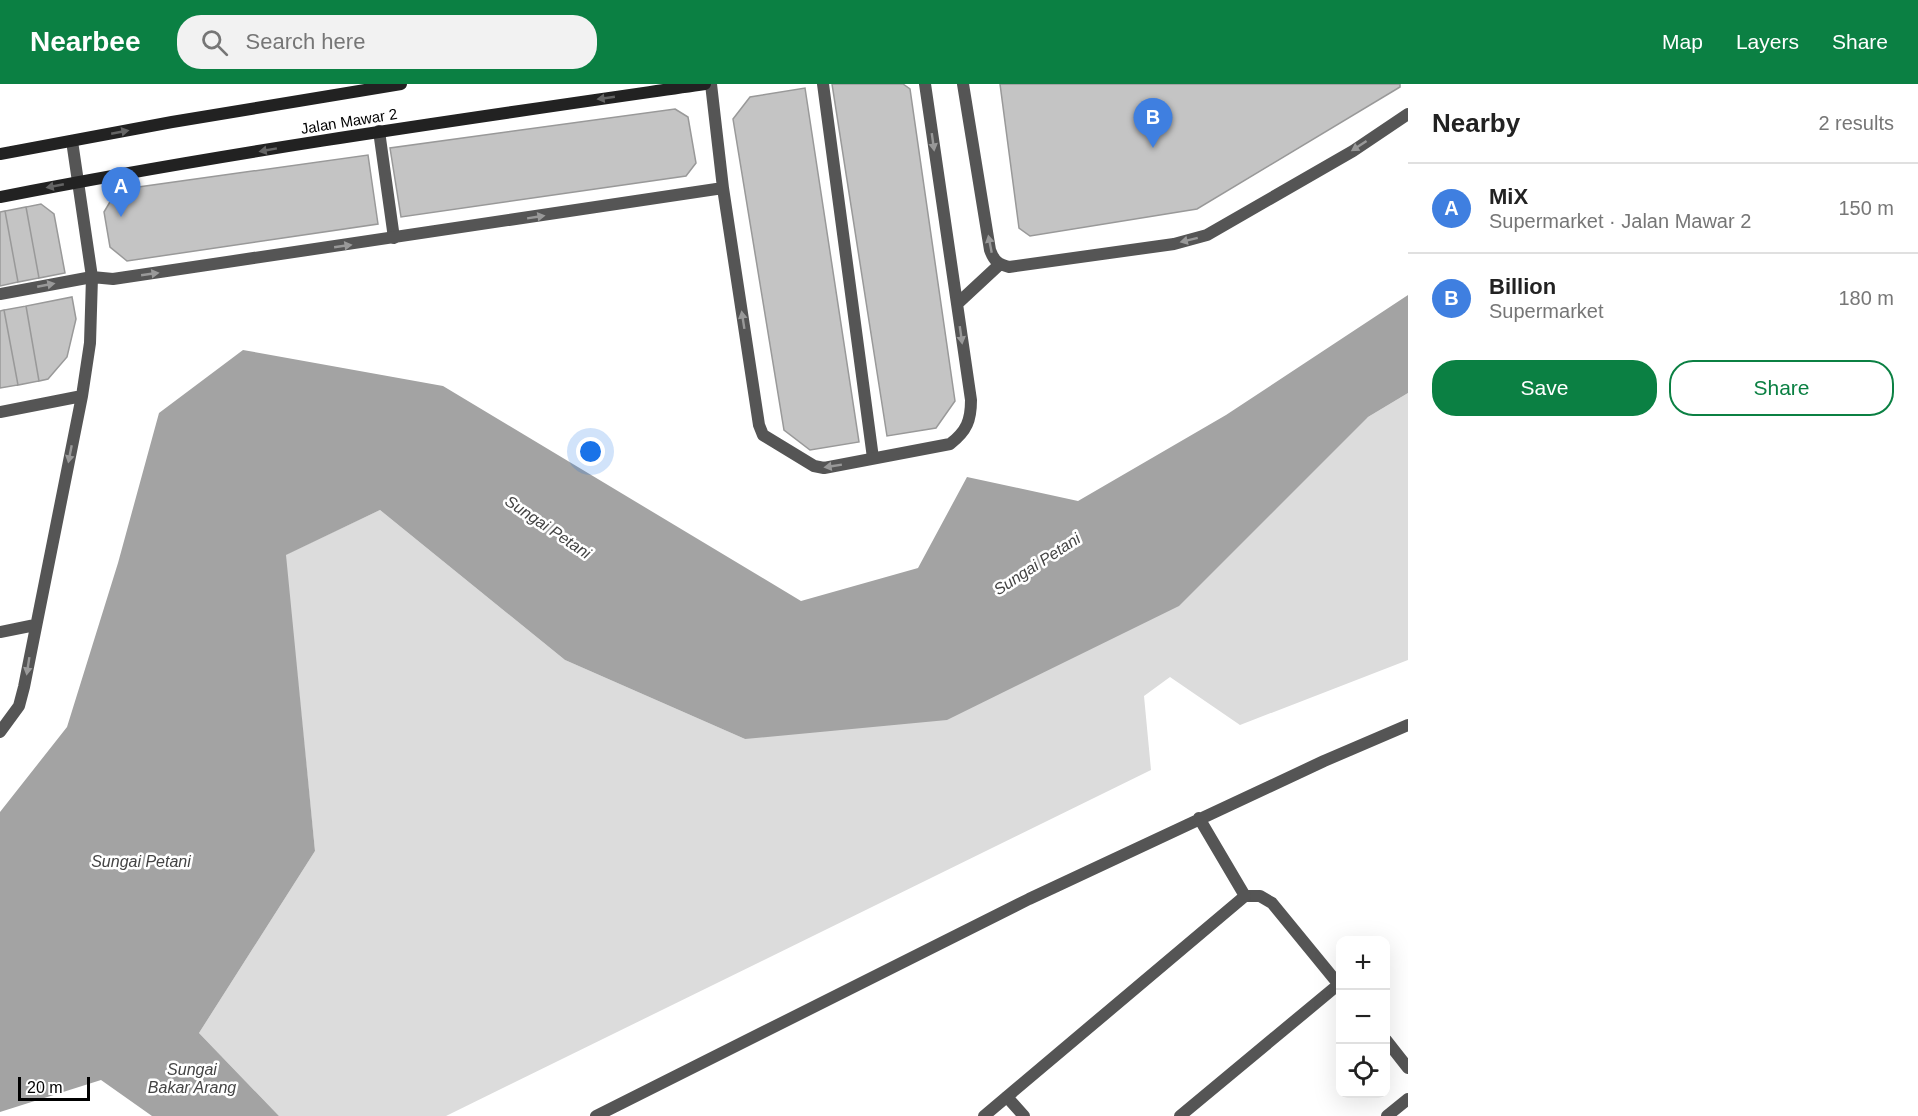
<!DOCTYPE html>
<html lang="en">
<head>
<meta charset="utf-8">
<style>
	:root { --surface:#fff; --page:#f2f2f2; --text:#222; --muted:#767676; --line:#e0e0e0; --accent:#0b8043 }
	body { margin:0; font-family:Arial,sans-serif; background:var(--page); color:var(--text) }
	.controls { position:absolute; right:18px; bottom:18px; display:grid; overflow:hidden; border-radius:12px; box-shadow:0 6px 24px #0002 }
	.controls button { width:54px; height:54px; display:grid; place-items:center; padding:0; border:0; border-bottom:2px solid var(--line); background:var(--surface); color:var(--text); font:30px sans-serif }
	.scale { position:absolute; left:18px; bottom:15px; width:72px; box-sizing:border-box; padding-left:6px; border:3px solid #000; border-top:0; font-size:16px; line-height:21px; white-space:nowrap; color:#000; -webkit-text-stroke:4px #fff; paint-order:stroke }
	.you { position:absolute; left:591px; top:368px; width:21px; height:21px; margin:-15px; border:4px solid #fff; border-radius:50%; background:#1a73e8; box-shadow:0 0 0 9px #1a73e833 }
	.badge { display:grid; place-items:center; width:39px; height:39px; border-radius:50%; background:var(--accent); color:#fff; font-size:20px; font-weight:700 }
	.pin { position:absolute; translate:-50% -50px; filter:drop-shadow(0 2px 3px #0008) }
	.pin::after { content:''; position:absolute; top:32px; width:21px; height:18px; background:inherit; clip-path:polygon(0 0,100% 0,50% 100%) }
	.list { margin:0; padding:0; list-style:none }
	h2 { display:flex; justify-content:space-between; align-items:center; height:78px; margin:0; padding:0 24px; font-size:26px }
	h2 small { font-size:20px; font-weight:400; color:var(--muted) }
	.list li { display:grid; grid-template-columns:39px 1fr auto; gap:18px; align-items:center; box-sizing:border-box; height:90px; padding:0 24px; border-top:2px solid var(--line) }
	.list b { display:block; font-size:22px; white-space:nowrap }
	.list p { margin:0; font-size:20px; white-space:nowrap; color:var(--muted) }
	.list em { font-size:20px; font-style:normal; color:var(--muted) }
	.actions { display:flex; gap:12px; padding:18px 24px }
	.actions a { flex:1; padding:14px 0; border:2px solid var(--accent); border-radius:24px; text-align:center; font-size:21px; color:var(--accent) }
	.actions .main { background:var(--accent); color:#fff }
	.icon { flex:none; width:33px; height:33px; fill:none; stroke:currentColor; stroke-width:2; stroke-linecap:round; stroke-linejoin:round }
	.map { position:relative; flex:none; width:1408px; height:1032px; overflow:hidden }
	header { display:flex; align-items:center; gap:36px; box-sizing:border-box; height:84px; padding:0 30px; background:var(--accent); color:#fff }
	header strong { font-size:28px }
	nav { display:flex; gap:33px; margin-inline-start:auto; font-size:21px }
	.search { width:420px; height:54px; background:var(--page); display:flex; align-items:center; gap:15px; box-sizing:border-box; padding:0 21px; border-radius:24px; color:var(--muted); font-size:22px }
	main { display:flex }
	aside { flex:1; background:var(--surface) }
	.map>svg:first-child { display:block }
</style>
</head>
<body>
<header>
<strong>Nearbee</strong>
<div class="search"><svg class="icon" aria-label="search" viewBox="0 0 24 24"><circle cx="10" cy="10" r="6"/><path d="M15 15l6 6"/></svg>Search here</div>
<nav><a>Map</a><a>Layers</a><a>Share</a></nav>
</header>
<main>
<div class="map">
<svg width="1408" height="1032" viewBox="0 0 1408 1032">
	<rect width="100%" height="100%" fill="#fff"/>
	<path fill="#dcdcdc" d="M1408,309V576L1240,641L1170,593L1144,612L1151,686L446,1032H279L199,949L315,767L285,471L380,426L565,576L745,655L1368,333Z"/>
	<path fill="#a3a3a3" d="M1408,211V309L1368,333L1179,522L947,636L745,655L565,576L380,426L286,471L315,767L199,949L279,1032H152L101,996L0,1028V728L67,643L118,479L159,329L243,266L443,302L801,517L918,484L967,393L1078,417L1226,331Z"/>
	<path fill="#c4c4c4" stroke="#999" stroke-width="1.5" d="M832,0H903L910,5L955,317L936,344L887,352Z
		M1000,0H1400V3L1197,125L1030,152L1019,144Z
		M805,4L859,358L810,366L784,346L733,35L750,13Z
		M675,25L688,33L696,79L686,92L401,133L390,64Z
		M368,71L378,140L127,177L110,163L104,128L117,106Z
		M41,120L54,130L65,189L39,194L26,123Z
		M26,123L39,194L18,198L5,127Z
		M5,127L18,198L0,202V128Z
		M72,213L76,235L67,273L48,295L39,297L26,222Z
		M26,222L39,297L18,301L4,226Z
		M4,226L18,301L0,304V227Z"/>
	<g fill="none" stroke-linecap="round" stroke-linejoin="round">
		<path stroke="#555" stroke-width="12" d="M823,0L873,374
			M379,47L394,154
			M0,210L92,193
			M1245,812H1260L1272,819L1340,902
			M1386,956L1408,984
			M1007,1013L1024,1032
			M1180,1032L1339,900"/>
		<path stroke="#555" stroke-width="12" d="M711,0L723,104L759,341L763,351L814,382L824,384L950,360C967,347 971,336 971,316L925,0
			M963,0L990,166C994,177 998,180 1009,183L1174,160L1207,151L1353,67L1408,30
			M92,193L113,195L723,104
			M957,220L999,181
			M0,328L82,312
			M0,548L35,541
			M0,648L19,622L24,603L82,312L90,259L92,193L72,57
			M596,1032L1029,815L1324,677L1408,641
			M984,1032L1245,812L1199,734
			M1387,1032L1408,1015"/>
		<path stroke="#222" stroke-width="12" d="M0,70L172,38L401,0
			M0,113C234,67 470,34 705,0"/>
	</g>
	<defs><path id="oneway-solid" d="M-6-.8H1V-3.2L6.5 0L1 3.2V.8H-6Z" transform="scale(1.5)"/></defs>
	<g fill="#646464">
		<use href="#oneway-solid" transform="translate(606 14) rotate(172)"/>
		<use href="#oneway-solid" transform="translate(120 48) rotate(-11)"/>
		<use href="#oneway-solid" transform="translate(268 66) rotate(170)"/>
		<use href="#oneway-solid" transform="translate(55 102) rotate(169)"/>
	</g>
	<g fill="#999">
		<use href="#oneway-solid" transform="translate(933 58) rotate(82)"/>
		<use href="#oneway-solid" transform="translate(1359 62) rotate(147)"/>
		<use href="#oneway-solid" transform="translate(536 133) rotate(-9)"/>
		<use href="#oneway-solid" transform="translate(1189 156) rotate(166)"/>
		<use href="#oneway-solid" transform="translate(990 160) rotate(-101)"/>
		<use href="#oneway-solid" transform="translate(343 162) rotate(-8)"/>
		<use href="#oneway-solid" transform="translate(150 190) rotate(-8)"/>
		<use href="#oneway-solid" transform="translate(46 201) rotate(-11)"/>
		<use href="#oneway-solid" transform="translate(743 236) rotate(-99)"/>
		<use href="#oneway-solid" transform="translate(961 251) rotate(82)"/>
		<use href="#oneway-solid" transform="translate(70 370) rotate(101)"/>
		<use href="#oneway-solid" transform="translate(833 382) rotate(171)"/>
		<use href="#oneway-solid" transform="translate(28 582) rotate(99)"/>
	</g>
	<g text-anchor="middle" dominant-baseline="central" stroke-width="5" stroke-linejoin="round" paint-order="stroke">
		<g font-size="15" fill="#000" stroke="#fff">
			<text transform="translate(349 37) rotate(-9)">Jalan Mawar 2</text>
		</g>
		<g font-size="16" font-style="italic" fill="#444" stroke="#fff">
			<text transform="translate(548 443) rotate(34)">Sungai Petani</text>
			<text transform="translate(1037 480) rotate(-33)">Sungai Petani</text>
			<text x="141" y="777">Sungai Petani</text>
			<text x="192" y="985">Sungai<tspan x="192" dy="18">Bakar Arang</tspan></text>
		</g>
	</g>
</svg>
<div class="controls">
<button>+</button>
<button>−</button>
<button><svg class="icon" aria-label="locate" viewBox="0 0 24 24"><circle cx="12" cy="12" r="6"/><path d="M12 2v4M12 18v4M2 12h4M18 12h4"/></svg></button>
</div>
<div class="scale">20 m</div>
<div class="you"></div>
<div class="pin badge" style="left:121px;top:133px;background:#3f7fe0">A</div>
<div class="pin badge" style="left:1153px;top:64px;background:#3f7fe0">B</div>
</div>
<aside>
<h2>Nearby<small>2 results</small></h2>
<ul class="list">
<li><span class="badge" style="background:#3f7fe0">A</span><div><b>MiX</b><p>Supermarket · Jalan Mawar 2</p></div><em>150 m</em></li>
<li><span class="badge" style="background:#3f7fe0">B</span><div><b>Billion</b><p>Supermarket</p></div><em>180 m</em></li>
</ul>
<div class="actions"><a class="main">Save</a><a>Share</a></div>
</aside>
</main>
</body>
</html>
